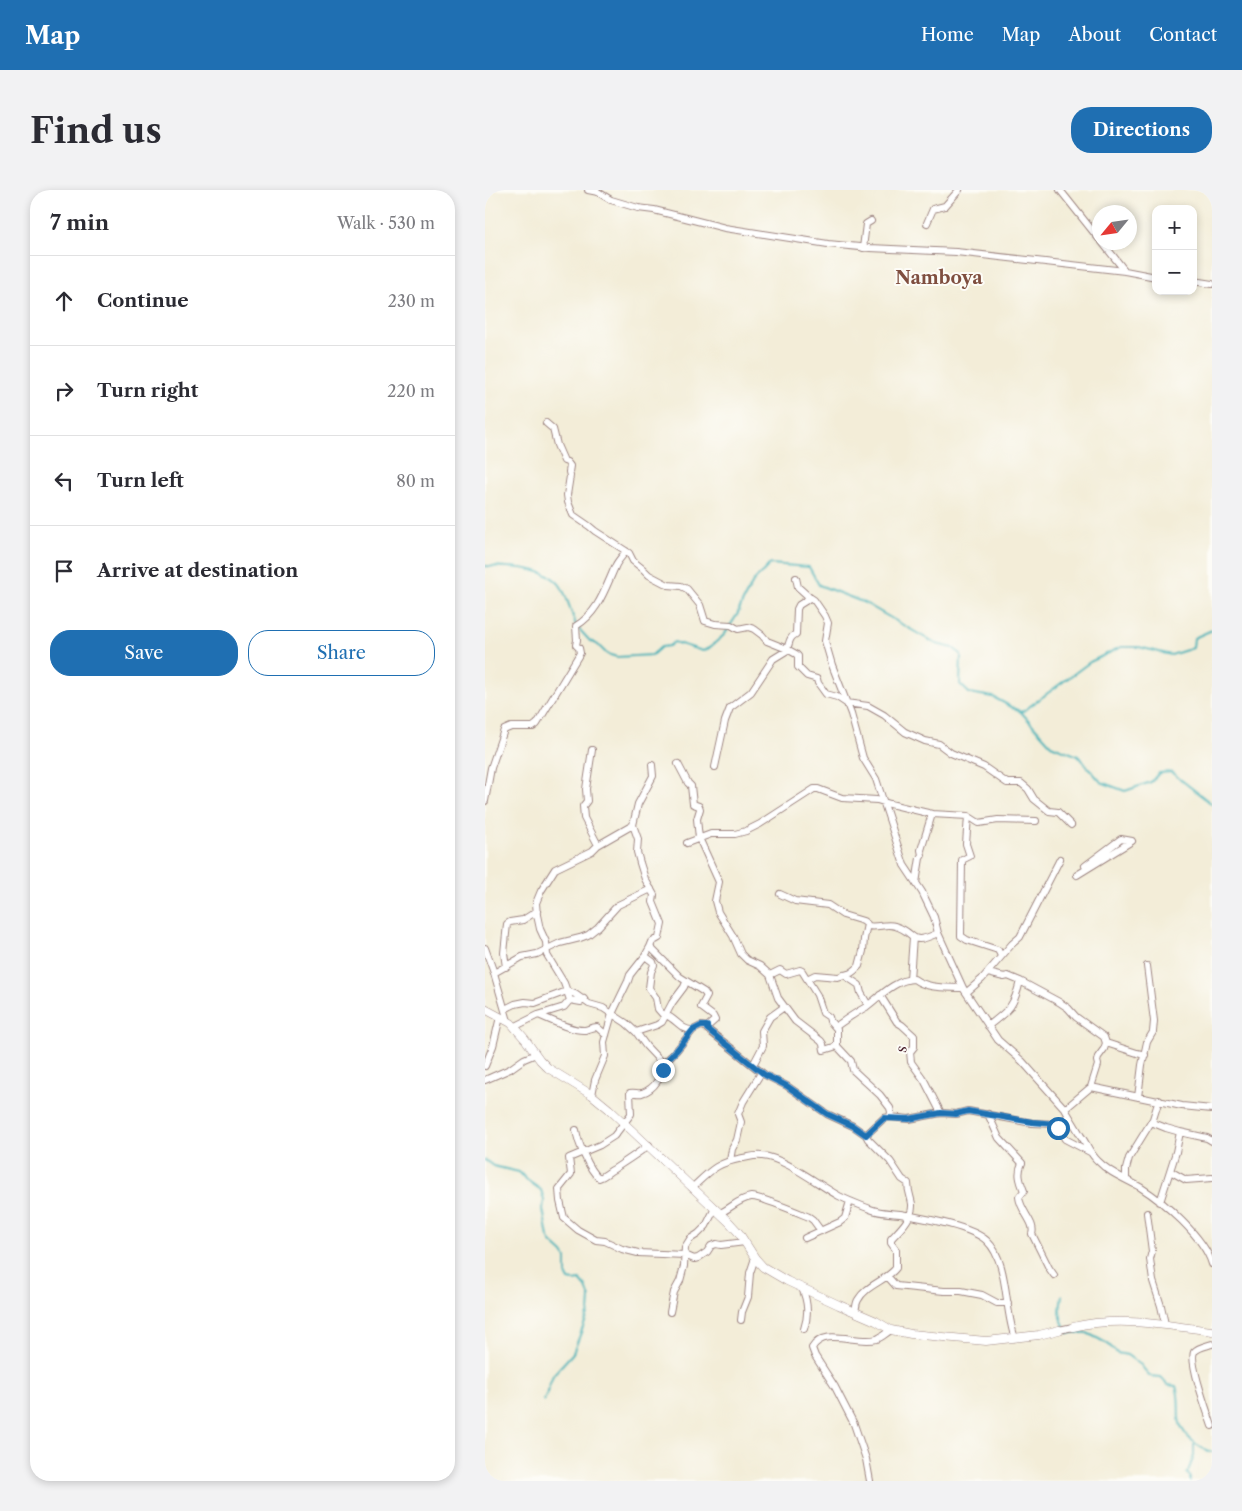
<!DOCTYPE html>
<html lang="en">
<head>
<meta charset="utf-8">
<style>
	:root { --surface:#fff; --page:#f2f2f3; --text:#2b2b33; --muted:#7c7c81; --line:#e1e1e2; --accent:#1f6fb2 }
	body { margin:0; font-family:"Libre Caslon Text",serif; background:var(--page); color:var(--text) }
	.controls { position:absolute; right:15px; top:15px; display:grid; overflow:hidden; border-radius:10px; box-shadow:0 2px 8px #0003 }
	.controls button { width:45px; height:45px; display:grid; place-items:center; padding:0; border:0; border-bottom:1px solid var(--line); background:var(--surface); color:var(--text); font:25px sans-serif }
	.compass { position:absolute; left:607px; top:15px; width:45px; height:45px; border-radius:50%; background:var(--surface); box-shadow:0 2px 8px #0003; rotate:241deg }
	.stop { position:absolute; width:15px; height:15px; margin:-11px; border:4px solid #1f6fb2; border-radius:50%; background:#fff }
	.stop.end { background:#1f6fb2; border-color:#fff; box-shadow:0 1px 5px #0008 }
	.list { margin:0; padding:0; list-style:none }
	h2 { display:flex; justify-content:space-between; align-items:center; height:65px; margin:0; padding:0 20px; font-size:21px }
	h2 small { font-size:16px; font-weight:400; color:var(--muted) }
	.list li { display:grid; grid-template-columns:32px 1fr auto; gap:15px; align-items:center; box-sizing:border-box; height:90px; padding:0 20px; border-top:1px solid var(--line) }
	.list b { display:block; font-size:19px; white-space:nowrap }
	.list em { font-size:16px; font-style:normal; color:var(--muted) }
	.actions { display:flex; gap:10px; padding:15px 20px }
	.actions a { flex:1; padding:11px 0; border:1px solid var(--accent); border-radius:20px; text-align:center; font-size:18px; color:var(--accent) }
	.actions .main { background:var(--accent); color:#fff }
	.icon { flex:none; width:28px; height:28px; fill:none; stroke:currentColor; stroke-width:2; stroke-linecap:round; stroke-linejoin:round }
	.map { position:relative; flex:none; width:727px; height:1291px; overflow:hidden; border-radius:20px }
	header { display:flex; align-items:center; gap:30px; box-sizing:border-box; height:70px; padding:0 25px; background:var(--accent); color:#fff }
	header strong { font-size:24px }
	nav { display:flex; gap:28px; margin-inline-start:auto; font-size:18px }
	.intro { display:flex; align-items:center; justify-content:space-between; box-sizing:border-box; height:120px; padding:0 30px }
	h1 { margin:0; font-size:35px }
	.button { padding:12px 22px; border-radius:20px; background:var(--accent); color:#fff; font-size:18px; font-weight:700 }
	main { display:flex; gap:30px; padding:0 30px }
	aside { flex:1; background:var(--surface); border-radius:20px; box-shadow:0 2px 8px #0003 }
	.map>svg:first-child { display:block }
</style>
</head>
<body>
<header>
<strong>Map</strong>
<nav><a>Home</a><a>Map</a><a>About</a><a>Contact</a></nav>
</header>
<div class="intro"><h1>Find us</h1><a class="button">Directions</a></div>
<main>
<aside>
<h2>7 min<small>Walk · 530 m</small></h2>
<ul class="list">
<li><svg class="icon" aria-label="ahead" viewBox="0 0 24 24"><path d="M12 20V5M6 11l6-6 6 6"/></svg><div><b>Continue</b></div><em>230 m</em></li>
<li><svg class="icon" aria-label="right" viewBox="0 0 24 24"><path d="M7 20v-9h11M14 6l5 5-5 5"/></svg><div><b>Turn right</b></div><em>220 m</em></li>
<li><svg class="icon" aria-label="left" viewBox="0 0 24 24"><path d="M17 20v-9H6M10 6l-5 5 5 5"/></svg><div><b>Turn left</b></div><em>80 m</em></li>
<li><svg class="icon" aria-label="arrive" viewBox="0 0 24 24"><path d="M6 21V4h12l-3 4 3 4H6"/></svg><div><b>Arrive at destination</b></div></li>
</ul>
<div class="actions"><a class="main">Save</a><a>Share</a></div>
</aside>
<div class="map">
<svg width="727" height="1291" viewBox="0 0 727 1291">
	<rect width="100%" height="100%" fill="#fdfcf7"/>
	<filter id="ink" filterUnits="userSpaceOnUse"><feTurbulence type="fractalNoise" baseFrequency=".02" numOctaves="2"/><feDisplacementMap in="SourceGraphic" scale="10" xChannelSelector="R" yChannelSelector="G"/><feConvolveMatrix kernelMatrix="1 2 1 2 8 2 1 2 1" color-interpolation-filters="sRGB"/></filter>
	<filter id="wash" filterUnits="userSpaceOnUse"><feTurbulence type="fractalNoise" baseFrequency=".0096" numOctaves="4" result="noise"/><feDisplacementMap in="SourceGraphic" scale="20" xChannelSelector="R" yChannelSelector="G"/><feGaussianBlur stdDeviation="1.12" result="paint"/><feColorMatrix in="noise" values="0 0 0 0 0 0 0 0 0 0 0 0 0 0 0 0 0 1.4 0 .05"/><feComposite in="paint" operator="in"/></filter>
	<g filter="url(#wash)">
		<rect width="100%" height="100%" fill="#f3edd8"/>
		<g fill="none" stroke-linecap="round" stroke-linejoin="round">
			<path stroke="#40b1b8" stroke-width="2" d="M0,376C22,377 60,376 75,395C81,403 87,425 91,435
				M94,439L105,451L113,455L122,464L132,467L167,465L176,457L184,456L189,452L218,461L224,458L239,445L252,425L258,411L268,392L285,374L324,377L334,395L380,413L451,454L468,458L476,464L475,494L484,503L508,507L536,522L566,555L593,566L616,592L640,601L666,592L674,583L686,582L727,614
				M537,522L605,472L636,457H654L686,465L708,458L709,448L727,440
				M0,970L8,976L34,982L42,990L56,1000L59,1010L58,1019L63,1047L66,1052L78,1063L81,1068V1084L84,1090L89,1091L95,1090L101,1097L105,1108L104,1122L88,1163L68,1185L59,1211
				M577,1106C574,1123 574,1128 583,1143H602L612,1148L623,1154L632,1163L642,1165L656,1175L664,1186L676,1187L683,1195L691,1196C695,1207 693,1217 694,1228C695,1244 713,1258 727,1262
				M705,1291V1286L702,1284L709,1266V1252"/>
		</g>
	</g>
	<g filter="url(#ink)">
		<g fill="none" stroke-linecap="round" stroke-linejoin="round">
			<defs>
				<path id="minor" d="M103,0L113,2L126,10L153,18L169,20L240,38L343,54L385,58L471,62L640,81L671,87
					M575,0L614,49
					M442,33L448,19L460,16L474,0
					M617,52L640,81
					M378,58L381,34L386,31
					M708,91L727,94
					M61,233L68,239L72,255L79,271L82,272L85,276L84,282L85,286L82,305L83,312L88,325L104,336L110,341L144,363L148,371L158,379L164,385L183,395L196,396L202,399L215,415L220,431L230,434L246,435L253,439L263,437L269,439L277,445L282,451L302,459L311,464L313,466V477L322,486L332,489L333,493L341,504L352,507L361,513L383,516L399,525L420,542L440,551L454,554L466,563L499,577L522,593H536L543,599L549,609L564,621L573,622L586,635
					M311,388L313,397L323,406L329,410L340,426L343,433L340,451L347,475L366,524L378,568L391,589L419,675L437,702L449,727L453,743L478,798L513,850L537,871L580,919L606,897L613,875L612,871L613,867L619,859L621,853
					M107,560L101,599L102,611L98,616L99,628L113,655
					M193,574L203,593L206,596L208,614L214,616L215,619L212,629L214,648L234,692L230,711L233,722L248,746L256,764L262,770L275,776L285,785L293,808L310,831L336,851L338,854L339,860L352,856L366,871L368,880L395,905L405,918L406,922L405,927
					M167,575L168,586L153,614L148,635L153,649L152,662L155,673L160,689L169,705L168,712L177,734L174,748L167,752L165,757L195,787L219,802L222,806L216,817L228,826L230,830L222,837V839L280,885L302,896L342,924L368,936L381,945L383,949L405,971L417,989L423,993C423,1002 426,1007 427,1014C428,1028 414,1040 406,1049V1053L411,1060V1078C401,1091 381,1095 373,1110C371,1113 371,1118 370,1122
					M230,577L240,531L245,518L266,502L288,469L301,461C305,454 303,448 311,444L312,419L314,415L322,410L323,406
					M0,611L6,578L19,540L26,537H48L52,534L95,463L94,458L91,455L92,450L91,436C113,423 120,399 130,377C132,371 138,366 141,361
					M483,626L481,654L485,666L477,670L476,746L482,750L513,760L516,766
					M202,653L226,644H250L261,641L275,634L329,599H333L357,608L392,610L405,614L447,624L483,626L494,633L513,630L551,631
					M592,685L647,651L636,649L600,676
					M431,693L435,668L437,665L436,660L447,624
					M295,704L310,711L343,715L358,725L378,731L382,734L379,749L378,761L374,776L370,780L366,783L353,787L330,785L322,789
					M383,736C392,738 402,733 410,736C433,743 423,757 453,743
					M0,758L9,783L23,831
					M160,766L168,772L169,775L166,782L164,798L171,808L173,819L180,827
					M21,777L19,763L22,734L25,732L38,730L52,721
					M9,783L37,767L52,764L75,753L95,748L103,745L113,737L133,715L166,699
					M503,783L519,787L523,786L535,791L574,812L583,818L591,827L619,847L621,853L652,863L660,865
					M285,785L295,780L301,784L315,780L317,781L332,805L338,823L344,827L345,831L352,839V856
					M359,785L374,795L376,803L383,815
					M425,789L428,747
					M482,802L497,789L527,754L535,747L575,669
					M395,805L412,832L417,835L429,846V857L425,862L426,872L439,890L456,923
					M85,810L79,793L62,765L61,752L55,739L52,725L51,713L56,701L70,679L107,661L113,655L148,635
					M20,819L30,814L40,812L50,813L82,801L90,804L104,814L118,818L141,833L151,842L161,856L178,874
					M53,825C67,830 86,841 100,840C104,839 108,837 112,837L121,845
					M181,825C191,829 197,841 208,840
					M503,836C524,820 529,817 535,791
					M29,837L53,825L79,817L85,810L96,812L99,809
					M222,837L216,836L208,840L191,861L178,874C177,886 170,899 157,903C153,904 149,902 145,903L146,924L129,946L115,955L84,968L86,984L74,999L75,1011L79,1028L93,1040L111,1050L120,1051L137,1059L153,1063L200,1065L209,1069L213,1068L222,1062L226,1056L231,1054L236,1055L260,1052
					M350,837C360,830 370,823 381,817C394,807 411,789 429,789C442,799 462,797 478,798
					M151,842L172,835L177,832L187,813L199,797L201,792
					M268,875L278,856L277,841L285,827L299,817
					M0,876L8,856L15,827
					M0,890L25,879L39,869L51,864
					M606,897L697,916L727,919
					M107,905L110,890L120,866L119,852L127,824L143,791L145,785L160,766L165,757
					M653,907L657,875L662,852L668,842L669,831L662,776
					M580,919C585,928 591,937 596,946C602,954 605,964 613,971C624,983 641,989 655,997C679,1012 719,1047 727,1074
					M503,924L514,948L537,973C532,983 535,991 539,1001L534,1007C535,1021 551,1033 547,1044L564,1078L569,1085
					M666,932L681,938L695,942L691,962L675,1012
					M571,934L580,949L605,962
					M91,940C93,953 104,980 114,988C120,986 123,982 129,979C141,971 152,964 164,955
					M695,942L722,948L727,951
					M381,945L399,928L405,927L424,929L456,923L471,924L483,921L547,933L571,934L576,932L584,926
					M245,971L247,959L252,950L256,932L253,924L258,912L276,883
					M685,981L701,990L727,988
					M641,989V979L644,968L668,929L674,910
					M207,998C226,980 231,973 258,968C264,967 271,965 277,966C298,967 334,995 354,1006C364,1011 375,1015 385,1019C394,1023 406,1023 415,1024C437,1028 486,1036 502,1051C524,1072 519,1120 530,1148
					M235,1023C245,1019 253,1009 266,1007C274,1006 314,1023 324,1027L328,1030L336,1041
					M662,1023L667,1061L665,1069L668,1091L676,1116L680,1134
					M320,1048L355,1032L360,1028L365,1011
					M403,1087L411,1096L459,1101H476L497,1105L512,1113H523
					M317,1098C323,1112 324,1124 319,1139
					M185,1122L189,1102L195,1091L199,1076L200,1057L205,1049L213,1044L221,1036L230,1018
					M256,1130L257,1122L263,1107L265,1083L270,1068
					M574,1140L588,1137
					M727,1154C721,1156 713,1157 709,1162C704,1172 723,1224 727,1236
					M385,1291L381,1269L369,1234L350,1197L330,1166L327,1158C340,1136 371,1155 392,1149C397,1147 401,1143 406,1140"/>
				<path id="tertiary" d="M0,819L26,833L40,849L55,870L63,878L107,905L124,919L244,1032L254,1043L270,1068L278,1077L302,1091L354,1115L391,1131L406,1140L426,1144L501,1151L554,1145L574,1140
					M588,1137C633,1126 682,1135 727,1141"/>
			</defs>
			<use href="#minor" stroke="#9e8682" stroke-width="8"/>
			<use href="#tertiary" stroke="#9e8682" stroke-width="9"/>
			<use href="#minor" stroke="#fff" stroke-width="6"/>
			<use href="#tertiary" stroke="#fff" stroke-width="8"/>
		</g>
	</g>
	<g fill="none" stroke-linecap="round" stroke-linejoin="round" filter="url(#ink)">
		<path stroke="#1f6fb2" stroke-width="6" d="M178,880V874L191,861L208,840L216,836H222V839L280,885L302,896L342,924L368,936L381,945L399,928L424,929L456,923L471,924L483,921L547,932L571,934L573,938"/>
	</g>
	<g text-anchor="middle" dominant-baseline="central" stroke-width="4" stroke-linejoin="round" paint-order="stroke">
		<g font-size="15" fill="#4a1f2b" stroke="#fdfcf7">
			<text transform="translate(416 859) rotate(-79)">s</text>
		</g>
		<g font-size="18" font-weight="bold" fill="#7f4e3f" stroke="#fdfcf7">
			<text x="454" y="88">Namboya</text>
		</g>
	</g>
</svg>
<div class="controls">
<button>+</button>
<button>−</button>
</div>
<svg class="compass" viewBox="-18 -18 36 36"><path d="M0-13l5 13h-10z" fill="#e53935"/><path d="M0 13l5-13h-10z" fill="#7c7c81"/></svg>
<div class="stop" style="left:573px;top:938px"></div>
<div class="stop end" style="left:178px;top:880px"></div>
</div>
</main>
</body>
</html>
